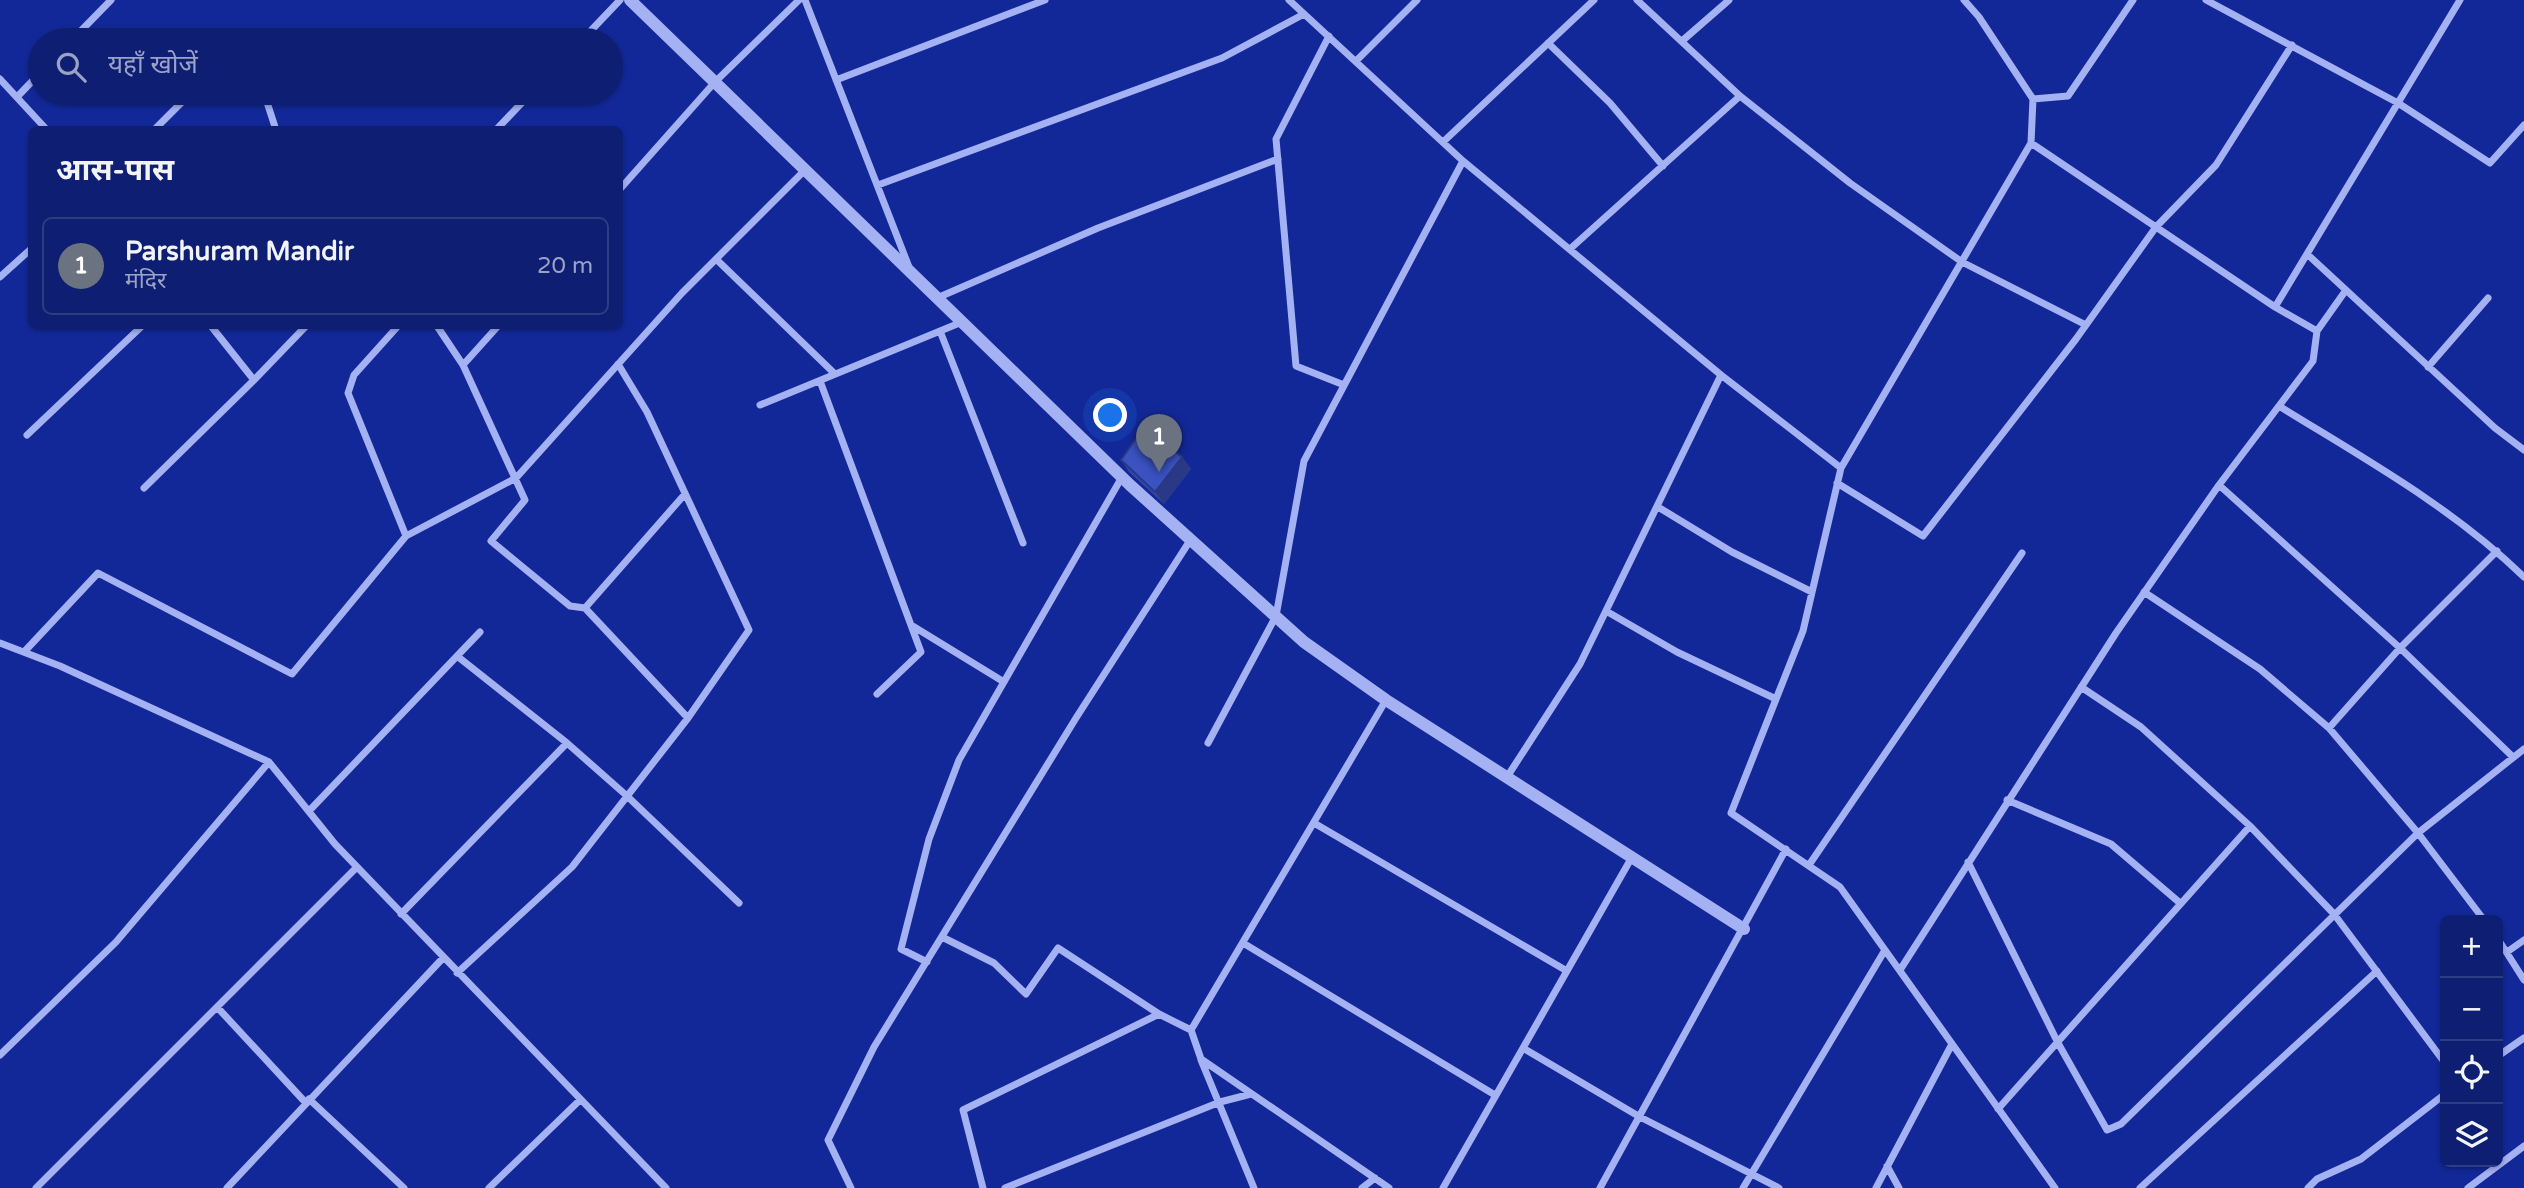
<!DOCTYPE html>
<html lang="hi">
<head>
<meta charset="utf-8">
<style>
	:root { --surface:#0e1e72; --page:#1c2b7a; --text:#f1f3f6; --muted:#9ba2c4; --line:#2e3c84; --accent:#fffd66 }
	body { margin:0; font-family:"Varela Round","Noto Sans Devanagari",sans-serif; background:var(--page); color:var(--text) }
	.controls { position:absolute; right:21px; bottom:21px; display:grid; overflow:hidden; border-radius:10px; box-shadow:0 2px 5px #0004 }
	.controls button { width:63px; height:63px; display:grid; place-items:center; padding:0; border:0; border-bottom:2px solid var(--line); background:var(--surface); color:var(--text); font:35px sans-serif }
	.you { position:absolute; left:1111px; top:416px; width:24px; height:24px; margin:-18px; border:5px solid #fff; border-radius:50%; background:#1a73e8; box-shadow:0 0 0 10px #1a73e833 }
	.badge { display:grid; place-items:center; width:46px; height:46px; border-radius:50%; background:var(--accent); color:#fff; font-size:23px; font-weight:700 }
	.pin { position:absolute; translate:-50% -58px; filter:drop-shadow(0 2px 4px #0008) }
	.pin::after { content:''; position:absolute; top:37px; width:24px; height:21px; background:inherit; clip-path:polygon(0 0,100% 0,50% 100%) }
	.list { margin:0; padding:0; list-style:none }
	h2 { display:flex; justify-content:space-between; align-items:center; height:91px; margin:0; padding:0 28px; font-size:30px }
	h2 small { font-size:23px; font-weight:400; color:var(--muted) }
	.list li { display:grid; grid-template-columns:46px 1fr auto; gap:21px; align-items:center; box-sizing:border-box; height:98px; margin:0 14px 14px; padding:0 14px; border:2px solid var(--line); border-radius:10px }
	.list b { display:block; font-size:26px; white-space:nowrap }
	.list p { margin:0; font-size:23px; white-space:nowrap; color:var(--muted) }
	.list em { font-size:23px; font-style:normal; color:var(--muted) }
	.icon { flex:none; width:38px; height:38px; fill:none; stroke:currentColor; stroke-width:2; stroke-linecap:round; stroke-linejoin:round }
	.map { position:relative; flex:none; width:2524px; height:1188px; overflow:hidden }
	.search { position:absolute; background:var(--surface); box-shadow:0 2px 5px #0004; left:28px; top:28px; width:595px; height:77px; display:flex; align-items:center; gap:18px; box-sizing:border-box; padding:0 24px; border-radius:38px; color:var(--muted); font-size:26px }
	.panel { position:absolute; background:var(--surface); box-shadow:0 2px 5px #0004; left:28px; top:126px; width:595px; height:203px; border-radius:10px }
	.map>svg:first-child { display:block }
</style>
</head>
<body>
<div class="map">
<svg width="2524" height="1188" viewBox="0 0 2524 1188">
	<rect width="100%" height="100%" fill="#122898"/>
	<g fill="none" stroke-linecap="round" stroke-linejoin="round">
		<path stroke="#a4b2f3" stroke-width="7" d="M805,0L909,267
			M1637,0L1740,96L1850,183L1962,262L2086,325
			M1964,0L1979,17L2033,99L2031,143
			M2206,0L2398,103L2490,163L2524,125
			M1329,36L1276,139L1296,366L1344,385
			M72,40L111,0
			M243,40L245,38L246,40
			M582,40L620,0
			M1682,41L1729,0
			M1548,43L1610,103L1663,166
			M1356,61L1417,0
			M0,79L47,130
			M836,80L1045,0
			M264,93L276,130
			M18,96L40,73
			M2033,99L2068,96L2133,0
			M154,130L191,93
			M496,130L531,93
			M1443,142L1594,0
			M1463,161L1721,375L1580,664L1507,777
			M878,185L1222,58L1304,14
			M620,189L715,82L799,0
			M1570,249L1740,96
			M2307,254L2495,428L2524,450
			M716,259L835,374
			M0,277L32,248
			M937,298L1098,228L1278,159
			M398,326L354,375L348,393L406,536
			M437,326L463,365L525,500L491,541L570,606L585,608
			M940,331L1023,543
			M2317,331L2346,290
			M463,365L498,326
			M2428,367L2488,298
			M1721,375L1841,468
			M254,380L306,326
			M820,381L921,652L877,694
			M760,405L962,322
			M2279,406C2363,458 2452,507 2524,577
			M27,435L142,326
			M1837,483L1923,536L2076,339L2156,227L2216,165L2292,45
			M2219,485L2400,648L2513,757
			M144,488L254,380L211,326
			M685,494L585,608L688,718
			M1658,507L1732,552L1812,592
			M2144,592L2260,669L2329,728L2418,833L2484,920
			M1606,611L1677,652L1776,699
			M911,625L1004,682
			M0,643L60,666L269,762L335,844L666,1188
			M24,652L98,573L292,674L406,536L516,478L682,293L805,170
			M457,656L567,743L627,796L739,903
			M2081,687L2141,727L2250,826L2334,914L2445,1063
			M1386,700L1191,1030L1201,1059L1389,1188
			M2329,728L2400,648L2497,551
			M1208,743L1276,616L1304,461L1463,161L1289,0
			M2007,800L2111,844L2180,903
			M309,811L480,632
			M1314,823L1567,971
			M1968,862L2058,1043L2107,1130L2121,1124L2418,833L2524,749
			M1809,865L2022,553
			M401,914L567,743
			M942,937L994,963L1026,994L1058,948L1159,1014
			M2498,939L2524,980
			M1243,943L1495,1095
			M2507,952L2524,940
			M927,962L901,949L929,839L959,760L1122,477
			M1900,970L2116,633L2219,485L2313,361L2317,331L2275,307L2460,0
			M457,973L572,867L688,718L749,630L647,412L618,364
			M217,1007L306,1103
			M1523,1048L1632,857
			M0,1055L116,942L269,762
			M2498,1056L2524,1038
			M1201,1060L1254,1188
			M309,1099L404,1188
			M1998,1109L2250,826
			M1887,1166L1899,1188
			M36,1188L357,867
			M227,1188L443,958
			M489,1188L580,1100
			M851,1188L828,1140L874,1047L1076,718L1191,539
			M983,1188L963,1110L1159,1014L1191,1030
			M1005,1188L1220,1102L1251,1094
			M1362,1188L1375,1178
			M1443,1188L1523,1048L1640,1117L1779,1188
			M1600,1188L1786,849
			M1743,1188L1885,950
			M1876,1188L1952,1044
			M2055,1188L1840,887L1731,813L1803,631L1841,468L2031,143L2275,307
			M2140,1188L2377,971
			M2308,1188L2317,1179L2361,1159L2445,1094
			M2468,1188L2524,1146"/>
		<path stroke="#a4b2f3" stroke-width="12" d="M630,0L1130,485L1304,642L1386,700L1744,929"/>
	</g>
	<path fill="#3347a5" d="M1182,457L1191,469L1164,504L1129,472L1121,460Z"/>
	<path fill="#293986" d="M1182,457L1191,469L1164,504L1155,492Z"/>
	<path fill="#3b52c0" stroke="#293986" stroke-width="2" d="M1144,427L1182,457L1155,492L1121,460Z"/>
</svg>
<div class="controls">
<button>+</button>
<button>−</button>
<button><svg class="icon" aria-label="locate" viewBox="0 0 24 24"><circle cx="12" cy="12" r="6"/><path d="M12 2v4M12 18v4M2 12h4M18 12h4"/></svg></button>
<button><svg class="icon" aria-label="layers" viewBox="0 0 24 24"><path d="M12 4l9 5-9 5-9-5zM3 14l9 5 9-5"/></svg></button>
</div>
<div class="you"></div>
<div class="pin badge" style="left:1159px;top:472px;background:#6b7280">1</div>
<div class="search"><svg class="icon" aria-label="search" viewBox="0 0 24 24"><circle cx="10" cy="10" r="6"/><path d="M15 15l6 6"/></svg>यहाँ खोजें</div>
<section class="panel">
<h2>आस-पास<small></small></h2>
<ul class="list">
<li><span class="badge" style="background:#6b7280">1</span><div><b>Parshuram Mandir</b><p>मंदिर</p></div><em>20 m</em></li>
</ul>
</section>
</div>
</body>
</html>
